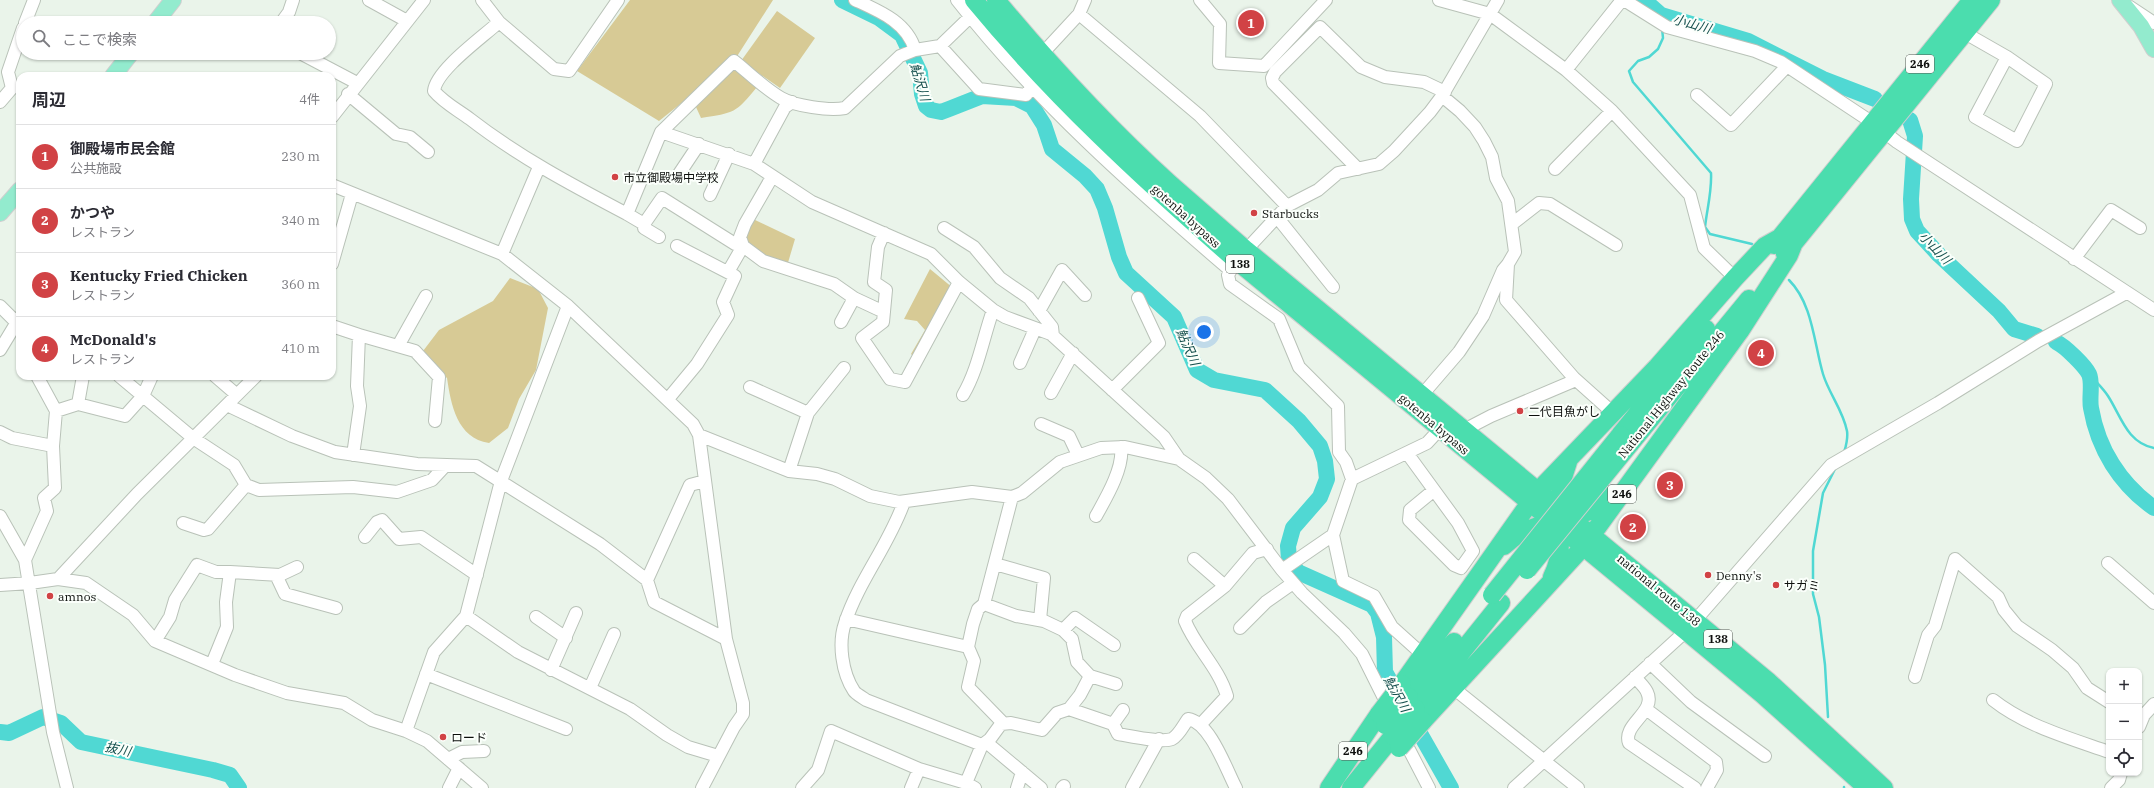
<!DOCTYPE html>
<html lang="ja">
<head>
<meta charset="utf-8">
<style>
	:root { --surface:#fff; --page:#f7f7f7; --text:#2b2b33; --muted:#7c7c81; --line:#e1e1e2; --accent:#d14245 }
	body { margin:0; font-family:"IBM Plex Serif","Noto Sans JP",serif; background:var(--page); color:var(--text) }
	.controls { position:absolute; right:12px; bottom:12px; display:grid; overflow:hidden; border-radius:8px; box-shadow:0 1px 3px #0004 }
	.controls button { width:36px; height:36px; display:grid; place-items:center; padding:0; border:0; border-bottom:1px solid var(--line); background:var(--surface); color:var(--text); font:20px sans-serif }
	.you { position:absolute; left:1204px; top:332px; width:14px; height:14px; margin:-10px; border:3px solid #fff; border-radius:50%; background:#1a73e8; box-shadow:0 0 0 6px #1a73e833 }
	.badge { display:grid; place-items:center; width:26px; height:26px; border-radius:50%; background:var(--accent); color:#fff; font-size:13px; font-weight:700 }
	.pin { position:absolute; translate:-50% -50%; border:2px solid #fff; box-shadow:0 1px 4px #0006 }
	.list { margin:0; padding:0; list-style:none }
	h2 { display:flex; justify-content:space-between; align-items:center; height:52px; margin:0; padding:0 16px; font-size:17px }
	h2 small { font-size:13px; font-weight:400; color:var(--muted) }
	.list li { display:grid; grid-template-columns:26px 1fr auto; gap:12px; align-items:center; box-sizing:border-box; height:64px; padding:0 16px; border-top:1px solid var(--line) }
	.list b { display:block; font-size:15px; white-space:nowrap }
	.list p { margin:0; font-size:13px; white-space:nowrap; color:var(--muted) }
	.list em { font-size:13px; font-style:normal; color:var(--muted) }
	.icon { flex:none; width:22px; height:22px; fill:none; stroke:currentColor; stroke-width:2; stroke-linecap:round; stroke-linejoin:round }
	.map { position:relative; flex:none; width:2154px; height:788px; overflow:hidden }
	.search { position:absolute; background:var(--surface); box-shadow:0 1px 3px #0004; left:16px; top:16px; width:320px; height:44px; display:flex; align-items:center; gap:10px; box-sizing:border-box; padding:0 14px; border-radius:22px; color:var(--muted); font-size:15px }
	.panel { position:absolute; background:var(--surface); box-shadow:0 1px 3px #0004; left:16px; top:72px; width:320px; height:308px; border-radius:12px }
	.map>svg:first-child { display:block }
</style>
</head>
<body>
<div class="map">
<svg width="2154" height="788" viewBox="0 0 2154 788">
	<rect width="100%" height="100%" fill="#eaf4ea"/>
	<path fill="#d7ca95" d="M630,0H773L734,61L659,121L577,71Z
		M777,11L815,38L780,88L741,61Z
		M731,67L757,87C736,113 734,113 701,118L696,107Z
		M753,219L795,239L787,266L742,244Z
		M930,269L953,288L915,358L911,354L925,330L917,321L904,319Z
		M510,278L538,289L548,308L536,370L519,399L508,428L489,443C457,438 451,405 447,378L420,355L439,330L493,301Z"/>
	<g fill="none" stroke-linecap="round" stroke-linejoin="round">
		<path stroke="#50d8d3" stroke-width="2.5" d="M1662,28L1663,38L1658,49L1649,57L1638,61L1629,71L1633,82L1711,173C1712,191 1707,209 1705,227L1710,234L1752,244
			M1789,280C1813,304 1814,344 1823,374C1829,394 1843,410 1847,431C1848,437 1846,447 1844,452
			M2089,374C2095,381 2103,388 2108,396C2121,416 2127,443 2154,448
			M1828,717L1825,665L1819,617L1813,594V551L1823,493L1835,469
			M1844,787V788"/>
		<path stroke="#50d8d3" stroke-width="16" d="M842,0L879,18L902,35L920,73L922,94L926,106L931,110L941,112L949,109L982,96L1016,98L1032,106L1044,125L1052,149L1085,176L1097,189L1105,208L1119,257L1126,273L1174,317L1197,370L1214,380L1265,390L1299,421L1320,446L1325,461L1327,479L1320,497L1293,528L1288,546L1289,560L1298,572L1372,605L1378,613L1384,637L1385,672L1451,788
			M1644,0L1661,15L1748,41L1823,79L1875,99
			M1910,120L1915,136L1911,199L1912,219L1917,231L1939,255L1999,311L2014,329L2037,336
			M2056,342C2065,346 2085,366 2089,374C2093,383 2089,398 2091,408C2098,449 2120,484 2154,508
			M0,732L9,733L43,717L61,723L81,742L213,770L230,775L239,788"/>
		<defs>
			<path id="minor" d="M369,0L407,21
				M482,0L499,22L554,69L569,71L618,0
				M855,0C879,11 907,22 915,50
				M957,0C1036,101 1133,187 1230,270
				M1200,0L1220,24L1219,63L1264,66L1326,0
				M1439,0L1490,14L1566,70L1612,111L1690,195L1704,248L1735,278
				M1624,0L1667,27L1755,51L1781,62L1873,123L1897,142L2154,310
				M2130,7L2154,23
				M1079,14L1200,116L1287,206
				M499,22C483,37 436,70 434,91C444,103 458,110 470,119C519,157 572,185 627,214L661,132L734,61C749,73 764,88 781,98C795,106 829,111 845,108L900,56L915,50L940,46L970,17
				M25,23L34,0
				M281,23L289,12L293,0
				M1965,33L2007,57L2046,84L2017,141L1975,117L2007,57
				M940,46L979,89L1026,95L1036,82
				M300,53L357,83
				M1042,54L1079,14L1085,0
				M1566,70L1622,0
				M348,94L396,134L410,137L428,152
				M1697,95L1731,125L1787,66
				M1442,96L1460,111L1475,127L1484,141L1492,157L1496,178L1508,201L1515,252L1508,264L1506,300L1574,378L1612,412
				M0,102L12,88L8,72L23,28
				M332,117L424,0
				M661,132L754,164L812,202L931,254L959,282L993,310L1005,317L1051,334L1164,437L1179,459
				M754,164L785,107L792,102
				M1358,169L1273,83L1272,78L1275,72L1320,27L1361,67L1385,77L1424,82L1445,92
				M1555,169L1612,111
				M677,177L699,144
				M772,177L745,224L740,237L743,246L763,261L834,284L854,298L884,312
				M332,185L502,254L568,306L693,424L699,435L726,639L743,703V714L734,727L702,788
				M710,195L729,154
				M627,214L644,224L662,198L735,244L743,246L728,272
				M1277,217L1333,287
				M644,224V228L659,237
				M1512,224L1539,203L1550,204L1616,245
				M944,228L974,247L1000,278L1029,298L1052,327L1053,336
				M884,233L878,247L874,282L886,290L883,322L862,338L890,379L905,382L959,282
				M1246,250L1287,206L1318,190L1338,173L1379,164L1394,151L1430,112L1442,96L1498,0
				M502,254L539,167
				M2074,259L2111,210L2140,228
				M332,264L352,194
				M1234,265L1228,275L1230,284L1279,319L1299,367L1338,406L1339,452L1346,462L1352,479
				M0,306L17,323
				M1039,311L1062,270L1085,295
				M841,322L854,298
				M332,326L359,335L357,386L360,406L353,455
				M359,335L415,351L439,377L435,421
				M398,346L426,296
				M0,350L20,317
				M1020,363L1035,329
				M37,376L56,411
				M119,376L193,438L234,465L246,485L259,490L353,487L397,492L432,480L446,465
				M215,376L237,395
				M750,387L808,413
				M1112,390L1159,343L1138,298
				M1051,393L1073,353
				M963,395C978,370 983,338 993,310
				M1422,395L1459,352L1483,316L1503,270L1508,264
				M668,399L697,364L728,315L723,302L735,276L677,246
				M78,404L83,376
				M227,405L292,436L335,452L417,464L476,466L600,544L647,580L654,602L726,639
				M1041,424L1069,436L1078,455
				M1464,430L1491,416L1576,380
				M0,432L12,438L53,446
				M699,435L789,471L817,474L835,479L870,496L899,502L972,492L1012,497L1022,493L1060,462L1101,448L1125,447L1179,459L1206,478L1228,499L1282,570L1302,593L1344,633L1362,654L1389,708
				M1407,453L1458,523L1473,551L1461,568L1454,565L1409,520L1410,510L1433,491
				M789,471L808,413L844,368
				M904,502C889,545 859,580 845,623C838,643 842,673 854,691C856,694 862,697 866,700L982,745
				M0,516L25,560L53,732L67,788
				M1096,516C1106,498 1124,468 1121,447
				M183,523L204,530L208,529L246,485
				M1333,535L1343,581L1374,596L1392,627L1422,654
				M365,537L377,522L382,520L399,539L421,537L477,575
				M1194,559L1225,586
				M25,560L47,511L44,498L55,488L53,446L56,411L78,404L125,416L143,396L152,376
				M2108,563L2154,603
				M995,564L1044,578L1040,620
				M1282,570L1333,535L1352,479L1427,443L1440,429
				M276,575L285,594L336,608
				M58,579L137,494L256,376
				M647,580L690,485L705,481
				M0,585L30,583L58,579L86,583L133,615L155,641L235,675L287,693L344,703L372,720L406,731L427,741L482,788
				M984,604L1016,616L1044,621L1063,630L1072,639L1077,662L1090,676L1080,695L1069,709L1113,724L1118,734C1130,736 1161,743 1172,739C1179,735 1183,726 1188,719C1210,722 1226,769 1236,788
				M466,616L518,652L630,709L667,735L688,747L718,756
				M536,617L566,638
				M846,619L968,647
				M1240,628L1266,602L1293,583
				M1063,630L1075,618L1114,645
				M155,641L170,617L175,600L197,565L216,572H230
				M1650,663L1691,702L1765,756
				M212,664L227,627L226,602L230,572L280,575L297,567
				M551,670L576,613
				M426,674L566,729
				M1090,676L1116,684
				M1635,677C1639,682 1645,687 1647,692C1657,712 1622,724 1629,743L1695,788
				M1915,677L1928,635L1935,626L1955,559L1998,597L2004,610L2017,626L2052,650L2073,668L2087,688L2109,702
				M1452,687L1578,788
				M590,688L614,634
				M1993,700C2026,726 2069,738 2109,752
				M1646,709L1716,762L1717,770L1707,788
				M1003,723L968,687L974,661L968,647L973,624L978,609L984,604L1012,497
				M1113,724L1123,710
				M1201,724L1227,696C1219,668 1196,648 1185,621L1187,616L1225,586L1253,553L1267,549
				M2139,727L2144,715L2154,704
				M406,731L434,652L466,616L501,481L568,306
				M1402,736L1429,788
				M986,742L1041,788
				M448,759L462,752L484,751
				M966,783L982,745L990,739L1001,724L1011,723L1042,730L1057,713L1069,709
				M449,788L459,768
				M802,788L818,770L831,731L919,769
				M911,788L919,769L966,783L975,788
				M1017,788L1022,772
				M1062,788L1064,786
				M1132,788L1159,739
				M1514,788L1686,631L1831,465L1938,403L2038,341L2126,293
				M2111,788L2119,780L2121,773"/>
			<path id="major" d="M2120,0L2141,26L2154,49
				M155,23L173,0
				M113,76L131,53
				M0,213L20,190"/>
			<path id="highway" d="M974,0C1053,96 1144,180 1237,261L1686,631L1762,694L1867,788
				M996,0C1050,65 1108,128 1170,184C1195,206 1221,228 1246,250L1769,682L1884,788
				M1774,245L1972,0
				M1785,254L1991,0
				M1620,435L1706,329
				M1630,444L1749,299
				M1561,515C1583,516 1598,511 1612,494
				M1565,517L1560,487L1568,462
				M1504,546C1518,532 1539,523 1559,523
				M1552,577C1561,559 1562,539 1556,520
				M1402,684L1538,491L1657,367L1735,278L1765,246L1781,237
				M1409,697L1454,642
				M1416,709L1501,603
				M1423,721L1583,547L1740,331L1789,255L1793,245
				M1329,788L1379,714
				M1351,788L1393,736"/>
		</defs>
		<use href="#minor" stroke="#b9c2b8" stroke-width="14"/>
		<use href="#major" stroke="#cfcfcf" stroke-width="18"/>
		<use href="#highway" stroke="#cfcfcf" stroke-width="20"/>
		<use href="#minor" stroke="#fff" stroke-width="12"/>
		<use href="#major" stroke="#93ebce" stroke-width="16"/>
		<use href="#highway" stroke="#4bddae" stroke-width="18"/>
		<defs>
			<path id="highway-bridge" d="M1527,570L1630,444
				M1492,595L1620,435
				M1379,714L1402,684
				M1385,725L1409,697
				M1393,736L1416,709
				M1399,748L1423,721"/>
		</defs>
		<use href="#highway-bridge" stroke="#cfcfcf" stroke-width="20" stroke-linecap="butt"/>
		<use href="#highway-bridge" stroke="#4bddae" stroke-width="18"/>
	</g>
	<g fill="#d14245" stroke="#fbfffb" stroke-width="1.5">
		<circle cx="615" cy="177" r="4"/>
		<circle cx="1254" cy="213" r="4"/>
		<circle cx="1520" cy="411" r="4"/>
		<circle cx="1708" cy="575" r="4"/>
		<circle cx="1776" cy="585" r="4"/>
		<circle cx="50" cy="596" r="4"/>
		<circle cx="443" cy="737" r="4"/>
	</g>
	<g text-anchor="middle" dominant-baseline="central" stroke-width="4" stroke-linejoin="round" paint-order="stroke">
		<g fill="#fbfffb" stroke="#545854" stroke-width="1">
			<rect x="1906" y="55" width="28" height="18" rx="3"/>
			<rect x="1226" y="255" width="28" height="18" rx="3"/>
			<rect x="1608" y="485" width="28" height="18" rx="3"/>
			<rect x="1704" y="630" width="28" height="18" rx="3"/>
			<rect x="1339" y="742" width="28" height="18" rx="3"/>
		</g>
		<g font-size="11" font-weight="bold" fill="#0d100d">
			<text x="1920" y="64">246</text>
			<text x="1240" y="264">138</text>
			<text x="1622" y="494">246</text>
			<text x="1718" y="639">138</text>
			<text x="1353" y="751">246</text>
		</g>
		<g font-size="12" fill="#0d100d" stroke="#fbfffb" text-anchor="start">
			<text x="623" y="177">市立御殿場中学校</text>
			<text x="1262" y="213">Starbucks</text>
			<text x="1528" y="411">二代目魚がし</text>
			<text x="1716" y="575">Denny's</text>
			<text x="1784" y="585">サガミ</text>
			<text x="58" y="596">amnos</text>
			<text x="451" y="737">ロード</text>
		</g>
		<g font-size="12" fill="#0d100d" stroke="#fbfffb">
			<text transform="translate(1186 216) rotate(42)">gotenba bypass</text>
			<text transform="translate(1671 394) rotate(-51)">National Highway Route 246</text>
			<text transform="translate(1434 424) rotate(40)">gotenba bypass</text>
			<text transform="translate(1659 590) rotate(40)">national route 138</text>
		</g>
		<g font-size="13" font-style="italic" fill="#17514f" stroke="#fbfffb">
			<text transform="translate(1692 24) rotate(16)">小山川</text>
			<text transform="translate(920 82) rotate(73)">鮎沢川</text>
			<text transform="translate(1935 248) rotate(46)">小山川</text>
			<text transform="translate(1188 347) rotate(66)">鮎沢川</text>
			<text transform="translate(1397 694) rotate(61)">鮎沢川</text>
			<text transform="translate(118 749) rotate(12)">抜川</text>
		</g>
	</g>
</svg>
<div class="controls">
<button>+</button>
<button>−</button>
<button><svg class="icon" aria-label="locate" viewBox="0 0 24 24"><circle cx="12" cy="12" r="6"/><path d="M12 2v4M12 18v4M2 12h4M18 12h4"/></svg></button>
</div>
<div class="you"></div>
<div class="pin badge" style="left:1251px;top:23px">1</div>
<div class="pin badge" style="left:1633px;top:527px">2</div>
<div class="pin badge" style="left:1670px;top:485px">3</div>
<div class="pin badge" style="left:1761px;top:353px">4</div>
<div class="search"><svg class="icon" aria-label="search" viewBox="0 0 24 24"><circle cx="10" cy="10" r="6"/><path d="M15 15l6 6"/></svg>ここで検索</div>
<section class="panel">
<h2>周辺<small>4件</small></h2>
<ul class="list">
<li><span class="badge">1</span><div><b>御殿場市民会館</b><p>公共施設</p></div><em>230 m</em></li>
<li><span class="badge">2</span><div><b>かつや</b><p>レストラン</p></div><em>340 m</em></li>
<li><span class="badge">3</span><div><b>Kentucky Fried Chicken</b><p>レストラン</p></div><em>360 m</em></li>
<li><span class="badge">4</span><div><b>McDonald's</b><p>レストラン</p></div><em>410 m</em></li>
</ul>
</section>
</div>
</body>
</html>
